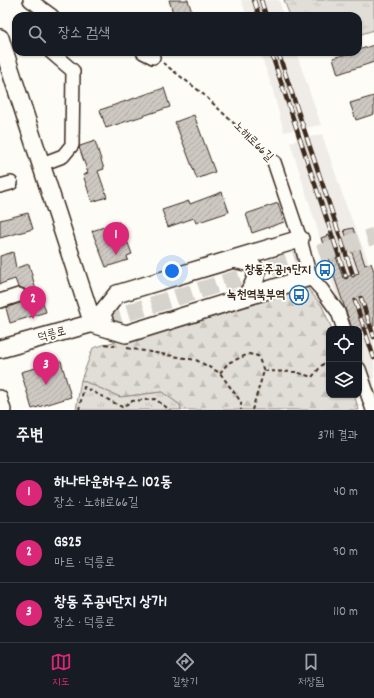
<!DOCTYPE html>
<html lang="ko">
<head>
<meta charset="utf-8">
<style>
	:root { --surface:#171b24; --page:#242831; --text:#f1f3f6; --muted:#9ea1a6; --line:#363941; --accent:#db2777 }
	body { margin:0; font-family:Dekko,"Poor Story",sans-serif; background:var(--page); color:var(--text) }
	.controls { position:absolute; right:12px; bottom:12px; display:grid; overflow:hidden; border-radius:8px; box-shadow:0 1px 3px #0004 }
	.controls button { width:36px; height:36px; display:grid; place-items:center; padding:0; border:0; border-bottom:1px solid var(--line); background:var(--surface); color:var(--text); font:20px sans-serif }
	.you { position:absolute; left:172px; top:271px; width:14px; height:14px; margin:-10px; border:3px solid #fff; border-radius:50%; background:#1a73e8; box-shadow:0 0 0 6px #1a73e833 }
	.badge { display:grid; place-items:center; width:26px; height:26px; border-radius:50%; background:var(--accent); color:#fff; font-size:13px; font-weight:700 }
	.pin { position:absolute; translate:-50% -33px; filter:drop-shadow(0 1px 2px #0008) }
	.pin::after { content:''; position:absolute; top:21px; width:14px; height:12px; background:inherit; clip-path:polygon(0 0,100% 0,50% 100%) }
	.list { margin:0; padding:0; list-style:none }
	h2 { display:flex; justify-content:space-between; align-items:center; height:52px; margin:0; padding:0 16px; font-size:17px }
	h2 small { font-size:13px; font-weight:400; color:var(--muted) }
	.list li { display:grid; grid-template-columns:26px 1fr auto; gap:12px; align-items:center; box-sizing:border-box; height:60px; padding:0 16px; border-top:1px solid var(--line) }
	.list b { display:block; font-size:15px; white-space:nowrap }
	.list p { margin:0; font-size:13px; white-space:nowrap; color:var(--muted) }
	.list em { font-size:13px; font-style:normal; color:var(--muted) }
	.icon { flex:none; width:22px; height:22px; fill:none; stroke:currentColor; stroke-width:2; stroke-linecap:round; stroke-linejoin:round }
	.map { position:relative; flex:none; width:374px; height:410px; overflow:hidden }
	.search { position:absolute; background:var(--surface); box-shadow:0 1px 3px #0004; left:12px; right:12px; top:12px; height:44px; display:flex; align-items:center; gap:10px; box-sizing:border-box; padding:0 14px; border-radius:12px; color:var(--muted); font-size:15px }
	.sheet { height:232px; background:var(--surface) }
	nav { display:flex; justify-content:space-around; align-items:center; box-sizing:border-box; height:56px; border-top:1px solid var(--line); background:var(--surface); font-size:11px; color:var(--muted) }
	nav a { display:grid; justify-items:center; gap:2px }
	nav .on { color:var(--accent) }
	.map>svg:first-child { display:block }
</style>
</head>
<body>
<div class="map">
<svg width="374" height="410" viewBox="0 0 374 410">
	<defs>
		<pattern id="forest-firs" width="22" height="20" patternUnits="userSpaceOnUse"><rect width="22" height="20" fill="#e1ded7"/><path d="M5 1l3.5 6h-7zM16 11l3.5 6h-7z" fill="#c2bfb8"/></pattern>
		<pattern id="park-tufts" width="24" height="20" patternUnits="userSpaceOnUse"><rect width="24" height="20" fill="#e1ded7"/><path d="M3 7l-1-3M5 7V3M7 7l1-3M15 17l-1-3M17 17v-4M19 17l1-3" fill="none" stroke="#c2bfb8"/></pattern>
		<pattern id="building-hatch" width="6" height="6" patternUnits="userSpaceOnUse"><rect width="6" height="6" fill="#cdc8c2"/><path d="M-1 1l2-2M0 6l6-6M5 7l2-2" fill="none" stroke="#b1aca6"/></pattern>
	</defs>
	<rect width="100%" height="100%" fill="#fdfcf7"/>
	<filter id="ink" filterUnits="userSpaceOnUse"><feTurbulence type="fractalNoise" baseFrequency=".025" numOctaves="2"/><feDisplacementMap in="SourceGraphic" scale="8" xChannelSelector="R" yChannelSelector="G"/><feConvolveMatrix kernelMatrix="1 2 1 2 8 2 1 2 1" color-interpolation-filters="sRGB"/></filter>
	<g filter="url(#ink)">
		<path fill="#efece7" d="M241,0H279L284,16H247Z
			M260,52H296L321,125L284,132L271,84Z
			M322,134L347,208L374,275V404L359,360V329H348L329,274L318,231L290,142Z"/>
		<path fill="url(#forest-firs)" stroke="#8e847a" d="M305,285L322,306L332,329H329V395H354L359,410H181L180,405L162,392L120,397L81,380L93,348Z"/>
		<path fill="url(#park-tufts)" stroke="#8e847a" d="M284,0H374V30L358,35V16H290Z
			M81,380L120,397L162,392L180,405L181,410H76Z"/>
		<path fill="url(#building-hatch)" stroke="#3b2a1e" d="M169,0H188L193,16H174Z
			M374,45V62L338,74L333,58L353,52H358V50Z
			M164,88L170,107L106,128L100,110Z
			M374,96V114L356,120L350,103Z
			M194,115L215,172L197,179L175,122Z
			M95,141L104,169L98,171L107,197L92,202L83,175L88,173L79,147L80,146Z
			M222,192L229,212L196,223L194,218L168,227L162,210L189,201L190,204Z
			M278,203L284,222L252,233L246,214Z
			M28,213L33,229L0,238V220Z
			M119,222L126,243H128L132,254L127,256L128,260L106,267L92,231Z
			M353,228L365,265L371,263L374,271V326L359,331V329H352L321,238L329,235L343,278L359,273L344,230Z
			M13,252L16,268L29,264L37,294L40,293L46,312L10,323L6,308L22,302L25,300L27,296L25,289L18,287L15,279L0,284V256Z
			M61,361L71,397L32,409L21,372Z"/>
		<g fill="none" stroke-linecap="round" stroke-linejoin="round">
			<path stroke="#d6d2cc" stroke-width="17" stroke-dasharray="17 8" stroke-linecap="butt" d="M104,320L374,236"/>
			<defs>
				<path id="minor" d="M30,0L52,16
					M143,52L153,57
					M274,162L300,239L310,277L322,290L338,312L344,329
					M42,164L63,156L72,145L73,71L51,52
					M0,186L11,183
					M0,301L19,295
					M359,369L373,410
					M0,397L4,410"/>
				<path id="major" d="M0,38L93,324
					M234,259L250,263L257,271C256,282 252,289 245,297
					M93,324L117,294L300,239
					M93,324L126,334L310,277
					M0,349L104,320"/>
			</defs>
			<use href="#minor" stroke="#3b2a1e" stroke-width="16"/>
			<use href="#major" stroke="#3b2a1e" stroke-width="20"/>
			<path stroke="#3b2a1e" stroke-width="2" stroke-dasharray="4 3" stroke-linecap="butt" d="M163,63L202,93L266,154
				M105,344L115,346
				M127,348L196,360L220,373L241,402V410
				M264,371L296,372L312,377L329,357
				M220,373L228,363L249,354L258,356L264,371L252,410
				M79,410L84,387L122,407L132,401L155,399L170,410"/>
			<use href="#minor" stroke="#fdfcf7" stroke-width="13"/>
			<use href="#major" stroke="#fdfcf7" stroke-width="17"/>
			<defs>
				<path id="rail" d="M254,0L259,16
					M261,0L266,16
					M271,52L346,277
					M278,52L353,275
					M361,298L374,337
					M355,301L374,358"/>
			</defs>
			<use href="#rail" stroke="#3b2a1e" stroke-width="4.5"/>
			<use href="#rail" stroke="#fdfcf7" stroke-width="3" stroke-dasharray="9" stroke-linecap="butt"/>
		</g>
	</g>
	<defs>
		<symbol id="bus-ring" viewBox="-11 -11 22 22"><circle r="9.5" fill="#fdfcf7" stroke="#1f6fb2" stroke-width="1.5"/><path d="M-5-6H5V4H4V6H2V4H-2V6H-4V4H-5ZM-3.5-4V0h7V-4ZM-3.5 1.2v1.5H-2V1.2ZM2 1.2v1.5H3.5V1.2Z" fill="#1f6fb2"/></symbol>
	</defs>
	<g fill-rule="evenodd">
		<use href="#bus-ring" x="314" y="259" width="22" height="22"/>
		<use href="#bus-ring" x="288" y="284" width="22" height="22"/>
	</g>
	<g text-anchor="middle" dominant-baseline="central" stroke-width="4" stroke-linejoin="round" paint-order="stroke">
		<g font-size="12" fill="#3b2a1e" stroke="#fdfcf7">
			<text transform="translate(253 142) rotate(45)">노해로66길</text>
			<text transform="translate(52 335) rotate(-15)">덕릉로</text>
		</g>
		<g font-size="12" font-weight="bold" fill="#3b2a1e" stroke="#fdfcf7" text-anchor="end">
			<text x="311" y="270">창동주공19단지</text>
			<text x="285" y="295">녹천역북부역</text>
		</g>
	</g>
</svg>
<div class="controls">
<button><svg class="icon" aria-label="locate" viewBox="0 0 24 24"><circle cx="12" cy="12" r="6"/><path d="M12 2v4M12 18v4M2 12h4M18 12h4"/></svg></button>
<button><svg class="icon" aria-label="layers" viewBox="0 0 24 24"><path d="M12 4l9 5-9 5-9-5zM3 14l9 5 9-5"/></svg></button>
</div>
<div class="you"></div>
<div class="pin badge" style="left:116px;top:255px">1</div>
<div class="pin badge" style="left:33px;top:319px">2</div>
<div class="pin badge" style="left:46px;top:385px">3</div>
<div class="search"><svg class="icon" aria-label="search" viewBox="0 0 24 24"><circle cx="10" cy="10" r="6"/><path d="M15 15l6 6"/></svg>장소 검색</div>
</div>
<section class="sheet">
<h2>주변<small>3개 결과</small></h2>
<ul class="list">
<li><span class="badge">1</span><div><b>하나타운하우스 102동</b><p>장소 · 노해로66길</p></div><em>40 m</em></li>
<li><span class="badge">2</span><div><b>GS25</b><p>마트 · 덕릉로</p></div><em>90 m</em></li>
<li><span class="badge">3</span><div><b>창동 주공4단지 상가1</b><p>장소 · 덕릉로</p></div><em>110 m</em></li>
</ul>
</section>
<nav>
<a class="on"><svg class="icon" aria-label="map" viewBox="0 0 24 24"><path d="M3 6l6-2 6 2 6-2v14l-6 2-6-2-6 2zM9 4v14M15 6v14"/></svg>지도</a>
<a><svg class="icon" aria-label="directions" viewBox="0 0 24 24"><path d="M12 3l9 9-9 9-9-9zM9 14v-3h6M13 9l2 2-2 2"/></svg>길찾기</a>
<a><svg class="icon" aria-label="saved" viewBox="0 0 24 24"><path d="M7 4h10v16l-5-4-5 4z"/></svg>저장됨</a>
</nav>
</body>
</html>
